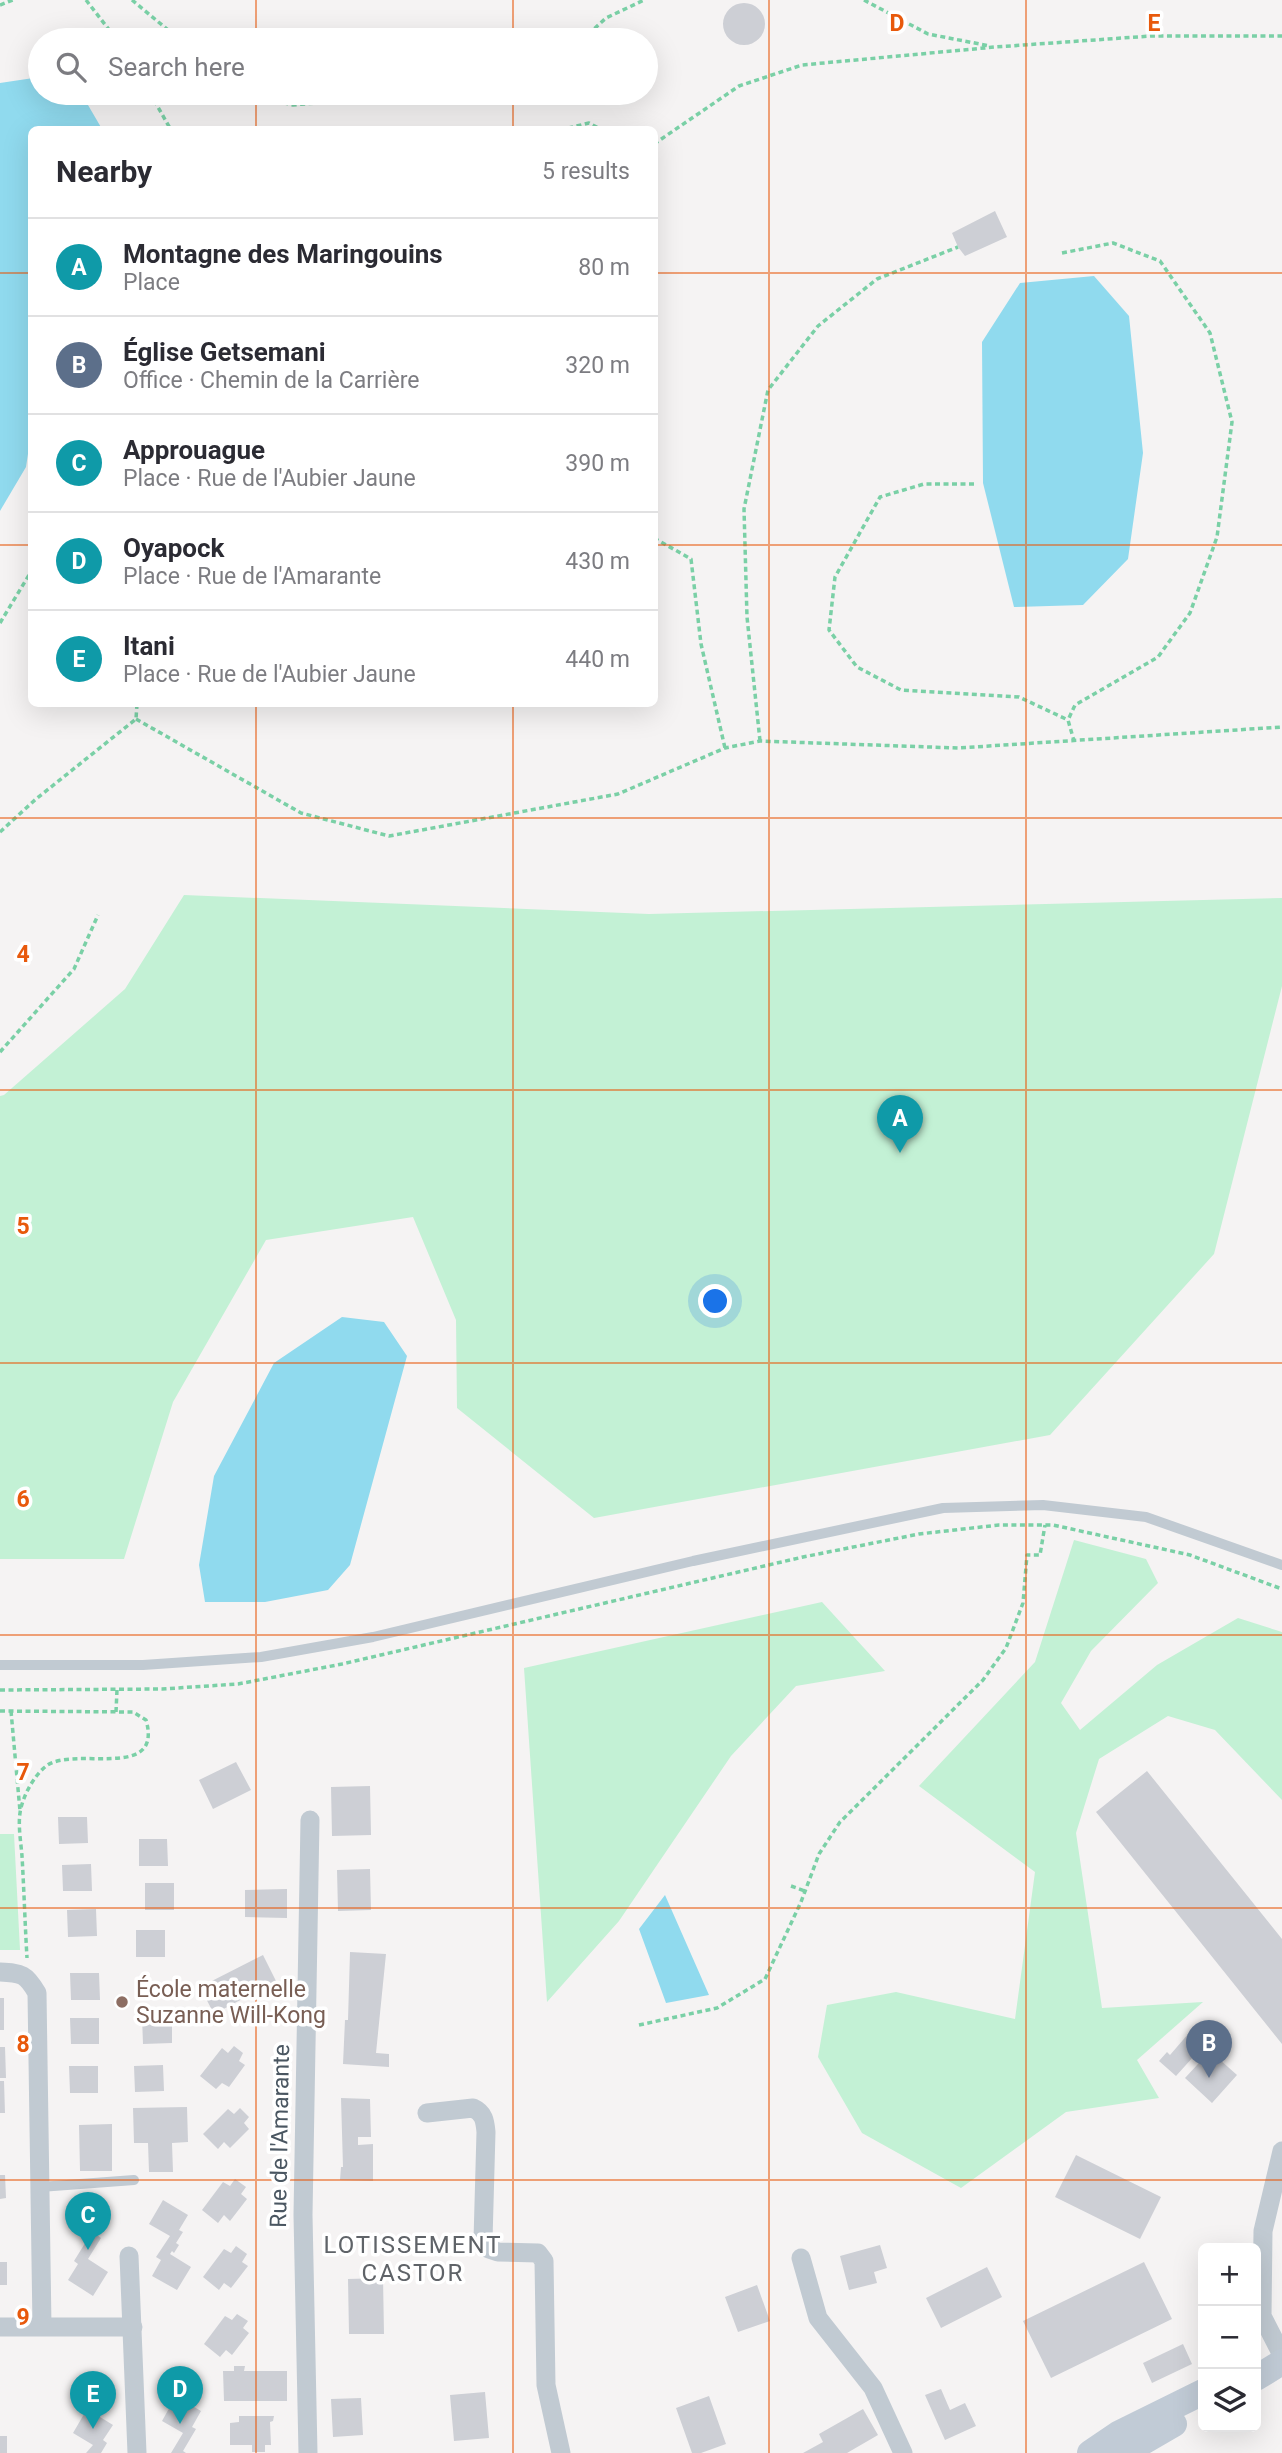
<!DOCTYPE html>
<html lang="en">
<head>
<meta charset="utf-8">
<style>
	:root { --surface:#fff; --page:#f7f7f7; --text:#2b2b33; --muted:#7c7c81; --line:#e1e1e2; --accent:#db2777 }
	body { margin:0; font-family:Roboto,sans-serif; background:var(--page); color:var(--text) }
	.controls { position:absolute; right:21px; bottom:21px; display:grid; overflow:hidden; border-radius:10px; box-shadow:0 7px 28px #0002 }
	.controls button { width:63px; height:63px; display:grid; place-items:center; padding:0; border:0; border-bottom:2px solid var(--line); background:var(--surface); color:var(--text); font:35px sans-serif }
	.you { position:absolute; left:716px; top:1302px; width:24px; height:24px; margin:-18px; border:5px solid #fff; border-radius:50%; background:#1a73e8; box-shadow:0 0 0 10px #1a73e833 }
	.badge { display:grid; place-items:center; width:46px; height:46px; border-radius:50%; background:var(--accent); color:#fff; font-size:23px; font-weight:700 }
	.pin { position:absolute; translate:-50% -58px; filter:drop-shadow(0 2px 4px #0008) }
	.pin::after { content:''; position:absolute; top:37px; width:24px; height:21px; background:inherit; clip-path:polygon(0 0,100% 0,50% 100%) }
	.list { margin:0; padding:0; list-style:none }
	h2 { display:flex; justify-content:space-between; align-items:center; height:91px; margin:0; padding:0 28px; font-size:30px }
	h2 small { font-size:23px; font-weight:400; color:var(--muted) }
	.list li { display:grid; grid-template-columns:46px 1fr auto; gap:21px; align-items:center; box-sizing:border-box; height:98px; padding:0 28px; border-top:2px solid var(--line) }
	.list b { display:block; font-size:26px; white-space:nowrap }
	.list p { margin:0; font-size:23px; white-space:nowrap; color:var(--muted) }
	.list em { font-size:23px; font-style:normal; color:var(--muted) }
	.icon { flex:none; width:38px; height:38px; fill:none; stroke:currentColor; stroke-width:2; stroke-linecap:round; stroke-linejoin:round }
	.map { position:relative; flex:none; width:1282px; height:2453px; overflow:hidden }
	.search { position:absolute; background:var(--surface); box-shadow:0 7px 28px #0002; left:28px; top:28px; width:630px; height:77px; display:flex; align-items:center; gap:18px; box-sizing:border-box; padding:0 24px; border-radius:38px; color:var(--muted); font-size:26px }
	.panel { position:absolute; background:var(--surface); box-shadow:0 7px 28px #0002; left:28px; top:126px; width:630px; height:581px; border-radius:10px }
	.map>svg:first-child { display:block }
</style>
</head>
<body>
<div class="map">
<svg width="1282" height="2453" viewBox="0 0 1282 2453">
	<rect width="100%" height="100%" fill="#f5f3f3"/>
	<path fill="#c3f1d5" d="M184,895L649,914L1282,898V986L1214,1254L1050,1435L594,1518L457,1408L456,1320L413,1217L266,1240L173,1402L124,1559H0V1096L4,1095L125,989Z
		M1074,1540L1146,1559L1158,1583L1091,1651L1061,1703L1080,1730L1157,1665L1238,1618L1282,1632V1800L1215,1730L1168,1716L1099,1759L1076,1833L1102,2008L1203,2002L1137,2060L1159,2098L1066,2112L961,2188L862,2133L818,2057L827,2005L896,1992L1015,2019L1035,1872L919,1786L1035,1662Z
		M822,1602L885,1671L796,1686L731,1756L619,1921L547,2002L524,1668Z
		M0,1834H14L20,1950H0Z"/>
	<path fill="#90daee" d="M40,77V93H81L102,129L32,130L31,434L26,467L0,511V83Z
		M1094,276L1129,316L1143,453L1128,559L1083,605L1014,607L983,483L982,342L1020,283Z
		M342,1317L384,1322L407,1356L350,1565L328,1590L265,1602H205L199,1565L214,1476L274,1363Z
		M665,1895L709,1995L666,2003L639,1929Z"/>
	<path fill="#cdcfd5" d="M723 24a21 21 0 1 1 42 0a21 21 0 1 1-42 0Z
		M995,211L1007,237L965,256L958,247L952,233Z
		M236,1762L251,1790L213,1809L199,1780Z
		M1147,1771L1282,1939V2044L1096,1812Z
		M370,1786L371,1835L332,1836L331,1787Z
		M58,1817H87L88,1843L59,1844Z
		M139,1839H167L168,1866H139Z
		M91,1864L92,1891H63L62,1865Z
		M370,1869L371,1910L338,1911L337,1870Z
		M145,1883H174V1910H145Z
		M287,1889V1918L245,1917V1890Z
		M96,1909L97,1936L68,1937L67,1910Z
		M136,1930H165V1957H136Z
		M350,1952L386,1954L376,2053L389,2054V2067L343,2064L345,2020H348Z
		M263,1955L276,1981L214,2014L200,1987Z
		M70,1973H99L100,2000H71Z
		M0,1998H4V2030H0Z
		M142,2017H172V2043L143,2044Z
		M70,2018H99V2044H71Z
		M1189,2033L1203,2046L1176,2076L1159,2061L1167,2052L1170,2055Z
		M234,2046L243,2053L239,2061L245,2065L229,2087L222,2083L216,2089L200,2076L222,2048L228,2053Z
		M0,2047H5L6,2078H0Z
		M1210,2051L1237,2075L1212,2103L1185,2078Z
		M163,2065L164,2091L135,2092L134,2066Z
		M69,2066H98V2093H70Z
		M0,2081H4L5,2113H0Z
		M341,2098L370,2099L371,2137H358V2145L373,2144V2181L340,2180L341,2167H343Z
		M187,2107L188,2142L172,2143L173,2172H149L148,2143H134L133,2108Z
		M240,2108L249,2117L244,2123L249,2129L230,2148L224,2142L218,2149L203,2134L228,2109L234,2114Z
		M112,2124V2171H80L79,2125Z
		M1076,2155L1161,2197L1140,2239L1055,2197Z
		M0,2175H5L6,2198L0,2199Z
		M235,2179L246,2187L241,2194L247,2199L230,2221L224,2215L218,2223L202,2210L223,2182L230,2186Z
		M163,2200L188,2215L179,2230L183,2232L176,2243L179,2245L174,2253L172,2251L170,2254L191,2267L177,2290L152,2276L161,2260L156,2257L170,2236L149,2224Z
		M82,2204L107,2221L97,2235L101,2238L88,2259L108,2272L93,2296L68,2280L78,2264L74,2261L87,2240L68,2227Z
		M880,2245L887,2268L874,2272L877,2283L849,2290L840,2256Z
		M236,2246L247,2254L242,2262L248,2266L231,2288L224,2283L219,2290L203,2277L224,2249L231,2253Z
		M0,2262H7V2285H0Z
		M1144,2262L1172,2319L1051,2378L1023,2321Z
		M987,2267L1002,2297L941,2328L926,2298Z
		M383,2278L384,2334H349L348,2279Z
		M757,2285L770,2321L738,2332L725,2297Z
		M237,2314L248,2321L243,2328L249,2333L232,2355L226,2350L220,2357L204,2344L225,2316L232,2320Z
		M1183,2344L1192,2364L1152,2383L1143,2363Z
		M234,2366H245L244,2371H287V2401H224L223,2371H234Z
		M941,2389L950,2410L965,2403L976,2426L945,2440L925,2395Z
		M485,2392L489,2438L454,2441L450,2395Z
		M176,2396L201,2411L192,2427L196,2429L183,2451L186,2453H171L183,2433L162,2421Z
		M709,2396L726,2444L701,2453H692L676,2408Z
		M361,2398L363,2435L333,2437L331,2399Z
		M87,2409L113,2425L103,2440L107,2443L101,2453H86L93,2445L73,2433Z
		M863,2409L878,2435L847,2453H803L823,2442L819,2434Z
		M239,2416H274L273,2421L270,2422L271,2445H265V2452H252V2445H230V2423L239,2422Z
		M0,2436H7V2453H0Z"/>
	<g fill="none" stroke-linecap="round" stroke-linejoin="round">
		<path stroke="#7ad0a6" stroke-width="3.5" stroke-dasharray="5 3.5" stroke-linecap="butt" d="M86,0L117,40
			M132,0L180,40
			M864,0L928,34L990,46
			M0,5L13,0
			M582,40L606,18L644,0
			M150,93L171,130
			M242,93L293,105L427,93
			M560,130L589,123L602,130
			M654,144L739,86L802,65L995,47L1151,36H1282
			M1062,253L1113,243L1160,261L1210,333L1232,422L1217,537L1190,613L1158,657L1075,705L1068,720L1074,741
			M974,484H924L880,497L835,577L829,630L857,667L901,690L1019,697L1068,720
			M654,538L691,559L701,644L725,748
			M0,623L32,570
			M136,719L301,813L389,836L618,794L725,748L760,741L958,748L1282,727
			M760,741L747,617L744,509L768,390L818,326L877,279L958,247
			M0,832L36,799L136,719L137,704
			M0,1052L74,969L98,915
			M0,1690L162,1689L238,1684L342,1664L803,1557L919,1534L999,1525H1053L1190,1555L1282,1589
			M0,1711L133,1712L146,1720C164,1783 71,1744 45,1767C33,1777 22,1798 20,1813C18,1826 21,1843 22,1856C24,1890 25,1924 27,1958
			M11,1711L20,1811
			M116,1712L117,1690
			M791,1886L805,1891
			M639,2025L717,2008L765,1979L801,1902L819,1854L840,1822L983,1680L1006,1648L1023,1603L1027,1555H1040L1045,1525"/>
		<path stroke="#c1cad2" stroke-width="10" d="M0,1665H143L261,1657L373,1637L693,1561L943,1508L1043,1505L1146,1517L1282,1565
			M40,2187L134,2180"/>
		<path stroke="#c1cad2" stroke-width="19" d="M0,1972C22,1973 26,1974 37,1993L42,2327
			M427,2113L473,2108C484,2113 485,2121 486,2132L483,2240L489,2249L498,2252L538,2253L544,2261L546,2385L561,2453
			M1282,2151L1263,2231L1262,2316L1282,2355
			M129,2256L137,2453
			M801,2258L818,2318L873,2388L903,2453
			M0,2327H133
			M308,2453L303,2215L310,1820"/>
		<path stroke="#c1cbd6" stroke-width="26" d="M1256,2378L1282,2362
			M1090,2453L1118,2434L1203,2392
			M1124,2453L1174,2424"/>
	</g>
	<path fill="none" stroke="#e8590c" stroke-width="2" stroke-opacity="0.55" d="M256,0V40M513,0V40M769,0V2453M1026,0V2453M256,93V130M513,93V130M0,273H32M654,273H1282M0,545H32M654,545H1282M256,704V2453M513,704V2453M0,818H1282M0,1090H1282M0,1363H1282M0,1635H1282M0,1908H1282M0,2180H1282"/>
	<circle fill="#8d6e63" stroke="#fff" stroke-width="2.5" cx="122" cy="2002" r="7"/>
	<g text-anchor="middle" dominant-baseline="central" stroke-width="7" stroke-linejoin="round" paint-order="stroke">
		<g font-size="23" fill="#785e54" stroke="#fff" text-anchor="start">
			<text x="136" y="1989">École maternelle<tspan x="136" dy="26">Suzanne Will-Kong</tspan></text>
		</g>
		<g font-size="23" fill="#4a5661" stroke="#fff">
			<text transform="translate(280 2136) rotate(-89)">Rue de l'Amarante</text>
		</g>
		<g font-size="24" letter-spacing="2" fill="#5f6368" stroke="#fff">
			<text x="413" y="2245">LOTISSEMENT<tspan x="413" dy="28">CASTOR</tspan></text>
		</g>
	</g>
	<g font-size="23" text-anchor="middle" font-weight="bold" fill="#e8590c" stroke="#fff" stroke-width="7" stroke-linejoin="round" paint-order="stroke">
		<text x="897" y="31">D</text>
		<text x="1154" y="31">E</text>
		<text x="23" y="962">4</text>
		<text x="23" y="1234">5</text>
		<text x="23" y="1507">6</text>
		<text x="23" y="1780">7</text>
		<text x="23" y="2052">8</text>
		<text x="23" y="2325">9</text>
	</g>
</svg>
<div class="controls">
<button>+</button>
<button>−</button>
<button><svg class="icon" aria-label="layers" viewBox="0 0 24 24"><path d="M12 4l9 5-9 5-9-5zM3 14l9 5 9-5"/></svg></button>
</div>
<div class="you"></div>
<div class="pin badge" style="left:900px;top:1153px;background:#0f9aa8">A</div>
<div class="pin badge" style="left:1209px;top:2078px;background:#5c6f8a">B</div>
<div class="pin badge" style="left:88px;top:2250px;background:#0f9aa8">C</div>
<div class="pin badge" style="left:180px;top:2424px;background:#0f9aa8">D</div>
<div class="pin badge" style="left:93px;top:2429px;background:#0f9aa8">E</div>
<div class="search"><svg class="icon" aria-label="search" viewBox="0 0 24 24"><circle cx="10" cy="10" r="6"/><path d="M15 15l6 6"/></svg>Search here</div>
<section class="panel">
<h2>Nearby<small>5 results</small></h2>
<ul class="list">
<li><span class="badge" style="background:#0f9aa8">A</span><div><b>Montagne des Maringouins</b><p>Place</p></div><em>80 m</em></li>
<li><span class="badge" style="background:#5c6f8a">B</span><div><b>Église Getsemani</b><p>Office · Chemin de la Carrière</p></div><em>320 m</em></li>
<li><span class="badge" style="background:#0f9aa8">C</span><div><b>Approuague</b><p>Place · Rue de l'Aubier Jaune</p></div><em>390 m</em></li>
<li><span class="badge" style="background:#0f9aa8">D</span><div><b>Oyapock</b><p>Place · Rue de l'Amarante</p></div><em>430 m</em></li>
<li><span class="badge" style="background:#0f9aa8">E</span><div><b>Itani</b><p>Place · Rue de l'Aubier Jaune</p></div><em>440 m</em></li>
</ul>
</section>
</div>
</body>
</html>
